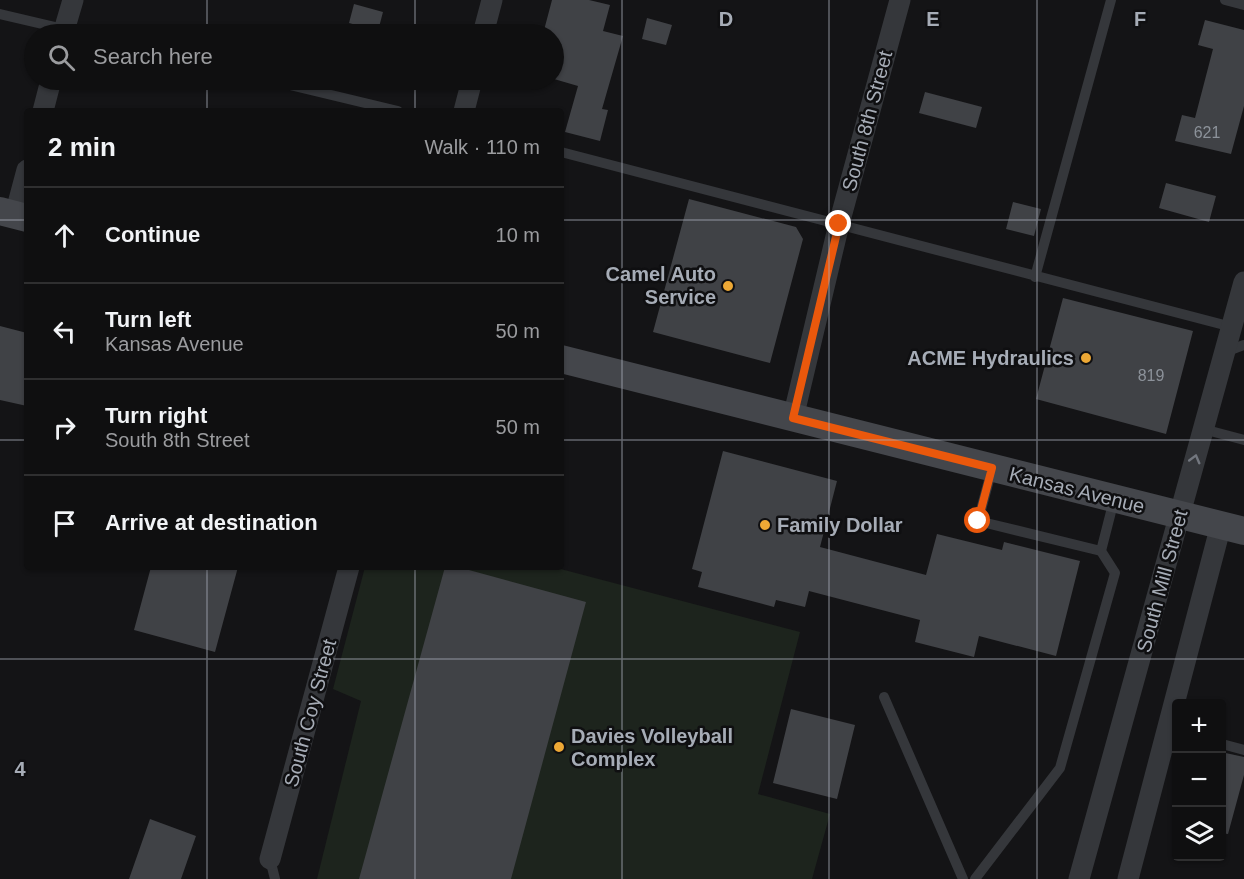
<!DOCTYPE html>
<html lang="en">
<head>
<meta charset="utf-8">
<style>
	:root { --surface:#0f0f10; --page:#1d1d1e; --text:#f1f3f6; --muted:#9b9c9f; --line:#2f2f30 }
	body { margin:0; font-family:Helvetica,sans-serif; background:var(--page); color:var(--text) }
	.controls { position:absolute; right:18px; bottom:18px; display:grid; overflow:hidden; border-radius:6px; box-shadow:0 2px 4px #0004 }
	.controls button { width:54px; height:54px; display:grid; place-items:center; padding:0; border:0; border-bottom:2px solid var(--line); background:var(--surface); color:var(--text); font:30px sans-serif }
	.stop { position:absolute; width:18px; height:18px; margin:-14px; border:4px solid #ea580c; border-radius:50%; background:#fff }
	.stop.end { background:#ea580c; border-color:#fff; box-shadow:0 2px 6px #0008 }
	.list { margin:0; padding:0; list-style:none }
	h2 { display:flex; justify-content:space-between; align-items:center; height:78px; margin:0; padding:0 24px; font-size:26px }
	h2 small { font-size:20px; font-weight:400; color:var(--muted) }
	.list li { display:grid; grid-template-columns:39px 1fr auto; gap:18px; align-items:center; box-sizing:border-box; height:96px; padding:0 24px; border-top:2px solid var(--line) }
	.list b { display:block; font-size:22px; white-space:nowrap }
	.list p { margin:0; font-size:20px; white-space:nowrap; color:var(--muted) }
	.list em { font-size:20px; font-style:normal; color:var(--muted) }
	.icon { flex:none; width:33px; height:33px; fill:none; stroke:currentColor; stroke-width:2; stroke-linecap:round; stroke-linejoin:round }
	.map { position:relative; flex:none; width:1244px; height:879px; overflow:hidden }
	.search { position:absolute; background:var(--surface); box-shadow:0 2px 4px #0004; left:24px; top:24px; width:540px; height:66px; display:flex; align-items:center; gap:15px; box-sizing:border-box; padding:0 21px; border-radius:33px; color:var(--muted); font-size:22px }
	.panel { position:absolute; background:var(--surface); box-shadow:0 2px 4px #0004; left:24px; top:108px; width:540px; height:462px; border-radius:6px }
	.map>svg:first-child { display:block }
</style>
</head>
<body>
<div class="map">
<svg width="1244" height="879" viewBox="0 0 1244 879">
	<rect width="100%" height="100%" fill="#141416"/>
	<path fill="#1d241d" d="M365,567H553L800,632L758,794L830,814L812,879H317L361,701L333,689Z"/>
	<path fill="#404246" d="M552,0H589L610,5L603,31L623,36L602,109L608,110L600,141L565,132L578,86L554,79V34H543Z
		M354,4L383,12L378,31L349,23Z
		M647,18L672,25L666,45L642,39Z
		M1205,20L1244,30V106L1231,154L1175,141L1182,115L1195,118L1213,49L1198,45Z
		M925,92L982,107L976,128L919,113Z
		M1166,183L1216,196L1209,222L1159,208Z
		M689,199L796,227L803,239L770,363L653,332Z
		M1013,202L1041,209L1034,236L1006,229Z
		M1063,298L1193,331L1166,434L1036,399Z
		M0,326L27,333V406L0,400Z
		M723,451L837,481L820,547L926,575L937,534L1002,550L1004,542L1080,561L1056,656L979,636L974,657L915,642L920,620L809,591L805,607L776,600L774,607L698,587L702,572L692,569Z
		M151,567H238L215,652L134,630Z
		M445,567H458L586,602L511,879H359Z
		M791,709L855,725L837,799L773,783Z
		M1221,752L1244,757V775L1228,834L1221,833Z
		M150,819L196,836L181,879H129Z"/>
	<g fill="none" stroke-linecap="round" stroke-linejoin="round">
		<path stroke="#35373b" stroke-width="10" d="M1225,0L1244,5
			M0,14L85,34
			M269,80L398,111
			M561,152L1232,327
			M1035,277L1111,0
			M1225,352L1244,345
			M1203,429L1244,440
			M992,469L978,521L1101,551L1114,500
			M884,697L963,879
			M1222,744L1244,750
			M270,859L275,879
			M975,879L1060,768L1115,573L1101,551"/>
		<path stroke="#35373b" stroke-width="21" d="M63,34L73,0
			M483,34L492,0
			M43,111L51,80
			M464,111L472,80
			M15,215L27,170
			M793,418L839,224L900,0
			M270,859L349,567
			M1079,879L1244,282
			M1128,879L1221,525"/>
		<path stroke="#44464b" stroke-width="28" d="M0,211L27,218
			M561,359L1244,531"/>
	</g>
	<defs><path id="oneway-chevron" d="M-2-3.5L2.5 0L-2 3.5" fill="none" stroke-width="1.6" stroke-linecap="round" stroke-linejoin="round" transform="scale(1.5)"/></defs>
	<use stroke="#73777f" href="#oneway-chevron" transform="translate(1195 459) rotate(-75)"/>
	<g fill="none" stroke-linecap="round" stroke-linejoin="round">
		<path stroke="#ea580c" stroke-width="8" d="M839,224L793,418L992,468L978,521"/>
	</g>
	<path fill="none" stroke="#a6acb6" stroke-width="1.5" stroke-opacity="0.55" d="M207,0V34M415,0V34M622,0V879M829,0V879M1037,0V879M207,80V111M415,80V111M0,220H27M561,220H1244M0,440H27M561,440H1244M207,567V879M415,567V879M0,659H1244"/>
	<g fill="#eda835" stroke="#0f0f11" stroke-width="2">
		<circle cx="728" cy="286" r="6"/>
		<circle cx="1086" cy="358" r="6"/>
		<circle cx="765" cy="525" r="6"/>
		<circle cx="559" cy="747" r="6"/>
	</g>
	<g text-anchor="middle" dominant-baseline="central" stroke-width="5" stroke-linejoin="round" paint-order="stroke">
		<g font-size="16" fill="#8c929a">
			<text x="1207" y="132">621</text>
			<text x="1151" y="375">819</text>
		</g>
		<g font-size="20" fill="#a6acb6" stroke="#0f0f11">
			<text transform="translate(867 121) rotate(-75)">South 8th Street</text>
			<text transform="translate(1077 490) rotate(14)">Kansas Avenue</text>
			<text transform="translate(1162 581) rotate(-75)">South Mill Street</text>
			<text transform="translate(310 713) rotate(-75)">South Coy Street</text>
		</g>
		<g font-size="20" font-weight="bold" fill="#a6acb6" stroke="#0f0f11" text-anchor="end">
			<text x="716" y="274">Camel Auto<tspan x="716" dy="23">Service</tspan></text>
			<text x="1074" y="358">ACME Hydraulics</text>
			<text x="777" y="525" text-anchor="start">Family Dollar</text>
			<text x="571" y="736" text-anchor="start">Davies Volleyball<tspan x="571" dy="23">Complex</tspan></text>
		</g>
	</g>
	<g font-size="20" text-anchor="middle" font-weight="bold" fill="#a6acb6" stroke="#0f0f11" stroke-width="5" stroke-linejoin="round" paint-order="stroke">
		<text x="726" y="26">D</text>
		<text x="933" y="26">E</text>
		<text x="1140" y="26">F</text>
		<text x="20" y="776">4</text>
	</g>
</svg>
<div class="controls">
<button>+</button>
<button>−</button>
<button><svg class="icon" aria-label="layers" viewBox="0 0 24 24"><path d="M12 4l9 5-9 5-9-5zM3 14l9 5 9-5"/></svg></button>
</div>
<div class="stop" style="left:978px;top:521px"></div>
<div class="stop end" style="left:839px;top:224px"></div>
<div class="search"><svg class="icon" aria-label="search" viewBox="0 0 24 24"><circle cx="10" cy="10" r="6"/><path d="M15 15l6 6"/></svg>Search here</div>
<section class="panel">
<h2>2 min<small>Walk · 110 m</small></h2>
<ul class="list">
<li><svg class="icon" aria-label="ahead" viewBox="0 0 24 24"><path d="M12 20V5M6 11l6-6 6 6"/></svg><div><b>Continue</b></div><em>10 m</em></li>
<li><svg class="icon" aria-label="left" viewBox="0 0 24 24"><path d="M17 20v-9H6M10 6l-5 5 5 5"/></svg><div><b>Turn left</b><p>Kansas Avenue</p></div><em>50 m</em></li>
<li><svg class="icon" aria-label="right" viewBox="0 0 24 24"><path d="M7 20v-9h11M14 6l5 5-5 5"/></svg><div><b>Turn right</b><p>South 8th Street</p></div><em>50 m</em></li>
<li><svg class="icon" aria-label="arrive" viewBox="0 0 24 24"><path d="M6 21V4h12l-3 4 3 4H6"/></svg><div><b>Arrive at destination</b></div></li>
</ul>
</section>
</div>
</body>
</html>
